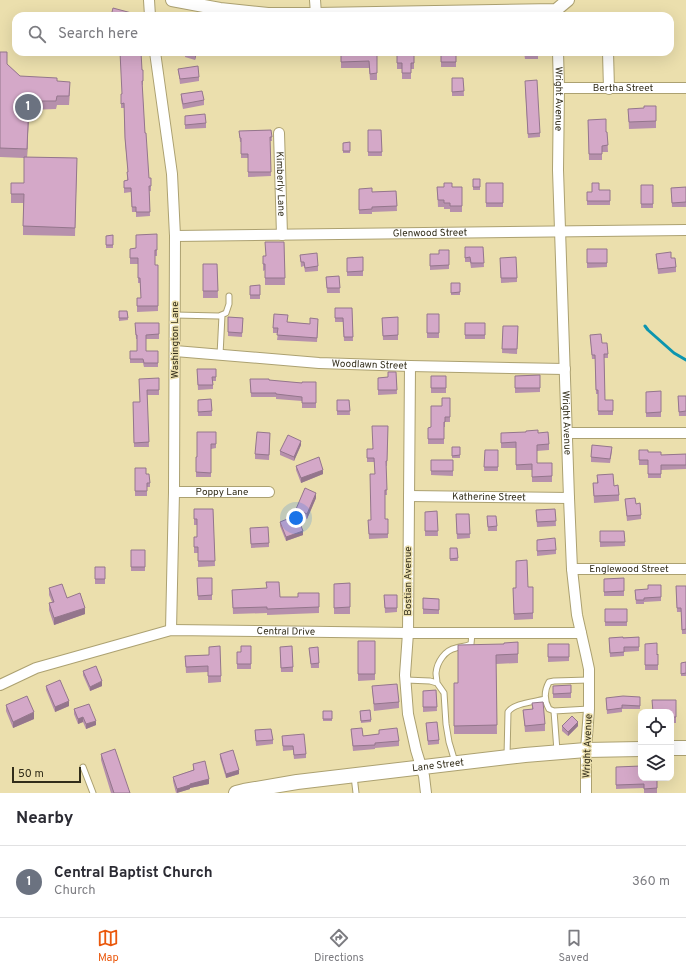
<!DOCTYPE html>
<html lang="en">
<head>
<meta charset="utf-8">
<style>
	:root { --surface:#fff; --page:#f7f7f7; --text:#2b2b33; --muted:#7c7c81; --line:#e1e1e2; --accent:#ea580c }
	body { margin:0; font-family:Overpass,sans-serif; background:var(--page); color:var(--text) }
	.controls { position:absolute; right:12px; bottom:12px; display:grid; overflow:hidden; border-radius:8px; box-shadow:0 4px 16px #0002 }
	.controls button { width:36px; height:36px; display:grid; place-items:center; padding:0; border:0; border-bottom:1px solid var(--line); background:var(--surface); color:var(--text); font:20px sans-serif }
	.scale { position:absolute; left:12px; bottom:10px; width:69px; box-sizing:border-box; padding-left:4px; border:2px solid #322d1a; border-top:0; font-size:11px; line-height:14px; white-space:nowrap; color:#322d1a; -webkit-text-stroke:3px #ebdfad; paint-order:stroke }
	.you { position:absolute; left:296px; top:518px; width:14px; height:14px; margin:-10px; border:3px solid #fff; border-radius:50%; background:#1a73e8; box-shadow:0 0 0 6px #1a73e833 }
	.badge { display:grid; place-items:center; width:26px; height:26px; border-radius:50%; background:var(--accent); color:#fff; font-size:13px; font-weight:700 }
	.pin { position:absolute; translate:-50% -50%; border:2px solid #fff; box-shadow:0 1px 4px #0006 }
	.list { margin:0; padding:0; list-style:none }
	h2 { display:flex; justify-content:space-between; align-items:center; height:52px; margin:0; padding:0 16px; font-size:17px }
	h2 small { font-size:13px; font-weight:400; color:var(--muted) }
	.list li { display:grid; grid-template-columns:26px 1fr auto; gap:12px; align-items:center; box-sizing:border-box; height:72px; padding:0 16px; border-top:1px solid var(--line) }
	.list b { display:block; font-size:15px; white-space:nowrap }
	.list p { margin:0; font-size:13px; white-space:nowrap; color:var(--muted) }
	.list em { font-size:13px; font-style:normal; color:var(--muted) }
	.icon { flex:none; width:22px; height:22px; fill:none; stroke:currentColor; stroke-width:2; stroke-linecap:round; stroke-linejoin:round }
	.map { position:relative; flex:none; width:686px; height:793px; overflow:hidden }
	.search { position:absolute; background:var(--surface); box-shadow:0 4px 16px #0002; left:12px; right:12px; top:12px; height:44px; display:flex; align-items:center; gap:10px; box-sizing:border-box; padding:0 14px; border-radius:12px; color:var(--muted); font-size:15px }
	.sheet { height:124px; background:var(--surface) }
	nav { display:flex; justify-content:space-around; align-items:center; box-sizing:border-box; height:56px; border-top:1px solid var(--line); background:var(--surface); font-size:11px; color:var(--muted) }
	nav a { display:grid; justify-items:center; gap:2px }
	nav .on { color:var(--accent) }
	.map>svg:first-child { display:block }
</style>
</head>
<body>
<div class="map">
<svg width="686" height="793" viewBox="0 0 686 793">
	<rect width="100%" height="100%" fill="#ebdfad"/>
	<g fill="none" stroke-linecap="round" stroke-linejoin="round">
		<path stroke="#0c95af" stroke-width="3" d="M645,326L648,330L674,353L686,360"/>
		<defs>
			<path id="service" d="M175,315L219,316L226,313L229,304V296
				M220,355L222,315
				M406,680L430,681L437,683L444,693L446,724L449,742L455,762
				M589,680L554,681L549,682C544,691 544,700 549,709L554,711L589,709
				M437,683C437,680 436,676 436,673C437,662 445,650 456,648C461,646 466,647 471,644L472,633
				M554,711L557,751
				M507,756L508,712C514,703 534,702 545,699
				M83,767L93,793
				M354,776L356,793"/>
			<g id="minor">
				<path d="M149,0L150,16"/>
				<path d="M315,0L316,14"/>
				<path d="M155,52L172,174L175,236L174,492L171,630"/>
				<path id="s1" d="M558,52L559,88L558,170L569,498L572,569L577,615L586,655L589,669V709L586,750V793"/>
				<path d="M608,52L609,89"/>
				<path id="s2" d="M559,88H686"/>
				<path id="s3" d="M279,133L282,235"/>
				<path id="s4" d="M175,236L686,230"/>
				<path id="s5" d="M175,351L319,363L410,366L565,369"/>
				<path d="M410,366L408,633L405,675L408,714L416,750L424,776L426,793"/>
				<path d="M568,433H686"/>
				<path id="s6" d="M174,492H269"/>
				<path id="s7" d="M409,496L569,498"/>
				<path id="s8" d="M572,569H686"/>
				<path id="s9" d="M0,685L36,668L171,630L408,633H581"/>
			</g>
			<path id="tertiary" d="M172,0L220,9L268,14H316L556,10L568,0"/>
			<g id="secondary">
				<path d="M671,748H686"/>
				<path id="s10" d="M236,793L244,791L297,782L525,755L586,750L641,749"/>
			</g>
		</defs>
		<use href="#service" stroke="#aca171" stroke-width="7"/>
		<use href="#minor" stroke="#aca171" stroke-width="12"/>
		<use href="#tertiary" stroke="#aca171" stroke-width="14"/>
		<use href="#secondary" stroke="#aca171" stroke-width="16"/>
		<use href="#service" stroke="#fff" stroke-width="5"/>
		<use href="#minor" stroke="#fff" stroke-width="10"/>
		<use href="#tertiary" stroke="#fff" stroke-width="12"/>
		<use href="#secondary" stroke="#fff" stroke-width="14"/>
	</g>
	<path fill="#b690ac" d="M0,52L7,64L20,76L57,81L70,91L69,105H57L56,109L29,110L27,157L77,158L75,236L23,235V203H11V183H24V158L0,157Z
		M185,52H197L195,60L185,57Z
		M341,52H377V80H370L369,68H341Z
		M397,52H414V69H411V79H402V69H397Z
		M441,52H456V67H441Z
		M524,52L538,54V59H525Z
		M178,69L199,77V81L180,84Z
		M142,70L143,81V85H142L145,133L149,178L151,186V191H149L150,216L136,217V212H132L131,192L124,193V181L127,180V172H128L125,142L124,108H121V94H122Z
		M452,78H463L464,96H452Z
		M525,86L540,133V137L528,138Z
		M181,94L204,100V105L183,109L181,99Z
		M628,109L656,121V128L629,129Z
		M185,116L206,123V128L185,129Z
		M588,120L606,132H607L608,152H602V160H589Z
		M271,130L272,141H270L271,176L248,177V158H241V142H240L239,131Z
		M368,130H381L382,156H368Z
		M350,142V153H343V143Z
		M473,179H480V190H473Z
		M486,183H503V207H486Z
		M641,185H653V208H641Z
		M437,187H462V212H450V209H444V207H438Z
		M686,187V207H672L671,188Z
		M359,189L372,192L396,191L397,211L372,212V214H359Z
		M599,190H610V205H587V192H592Z
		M157,234V256H155V265H158V311L137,312V298H141L140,283H138V264H130V249L136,248Z
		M113,235V248H106V236Z
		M284,242L285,285H265V270L263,271V256H265Z
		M465,247H483L484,267L471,268L470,262H465Z
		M587,249H607V267L587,268Z
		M449,250V269L430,270V254H439Z
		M656,254L671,258L676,267V272L658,274Z
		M300,255L318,266V271L305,272L304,266L301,267Z
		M363,257V276H347V258Z
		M500,258L517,278V282L501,283Z
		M203,264H217L218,298H203Z
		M339,276L340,293H327L326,277Z
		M451,283H460V295H451Z
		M260,285V299H250V286Z
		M335,308H352L353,341H344L343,322H335Z
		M119,311H127L128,320L119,321Z
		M427,314H439V338H427Z
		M228,317L243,318L242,337L228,336Z
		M398,317V340H383L382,318Z
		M288,322L310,324L318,323L317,342L277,340L278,333H273V328Z
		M135,323H159V339H146V351H158V367H144L143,363H130V351H137V339H136Z
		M465,323H485V339H465Z
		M503,326H518L517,354L502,353Z
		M590,335L602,343L608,354V358H604L605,400H613V415H598V394H596L595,359H592Z
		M197,369H216V381H213V389L198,390Z
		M396,372L397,394L378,395V378L388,377Z
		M540,375V392L515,393V376Z
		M431,376H446V393H431Z
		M139,379L159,390V395H147L149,447H134L133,402H140Z
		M250,379L302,383L316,382V408H302V401L276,399V397H251Z
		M661,391V417H646V392Z
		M678,396H686V416H679Z
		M450,398V422H445V427H444V444H428V428L431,427L442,406Z
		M211,399L212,416H198V400Z
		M337,400H349L350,415H337Z
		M388,426L387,466H386L387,495H385V519H388V538L369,539L368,520H371L375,474L374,462H367V449H372Z
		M216,432V448L211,449V477H196V457H197Z
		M501,433H538L549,444V450L537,451V463H552V482H532V470H516V448H501Z
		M270,438L269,460L255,459V454Z
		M301,445L294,461L280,455V451Z
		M452,447H460V458H452Z
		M485,450H498V471H484Z
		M639,450L648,452L661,455L686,454V469L661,470V478H648V465H639Z
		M612,451L610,463L591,462V457Z
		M431,460H453V476L431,475Z
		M296,466L323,474L301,483L296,470Z
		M135,468L146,474L150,483V487H147V496H135Z
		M597,475L614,486L619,495V501L594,503L593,483H597Z
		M316,498L307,519L297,514L303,535L286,541L280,526V522L292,517L296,511V509Z
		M625,499L641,515V519L627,521Z
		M194,509H213L215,566L198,567V553H194V537H197V525H194Z
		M555,509L556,526L537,527L536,510Z
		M437,511L438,536H425V512Z
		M456,514H469L470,538L457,539Z
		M487,516L497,526V531H488Z
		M250,528L269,543V547L251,548Z
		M600,531H624L625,546L600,547Z
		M537,544L556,550V554L537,556Z
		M450,548H457L458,561H450Z
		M131,550H145V571H131Z
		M95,567H105V584H95Z
		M197,578H212V600H198Z
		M624,578V596H604V579Z
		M350,583V614H334V584Z
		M676,586H686V634H682L681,612H677Z
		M533,587V619L514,620L513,588Z
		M49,588L67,598L85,614L54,625L49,610V603L52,602L49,595Z
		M232,590L280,597H298L319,593V613L267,615V613L233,614Z
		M635,590L661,597V601L644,602V604H636Z
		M384,595H397V612L385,613Z
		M423,598L439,599V614H423Z
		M605,609H627V626H605Z
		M639,637V651L624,652V656L610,657L609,638Z
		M358,641H375V680L358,681Z
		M518,642V663L496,664L497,734H454V683H458L504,644Z
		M548,644H569V661L548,662Z
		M645,644L657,655L658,654V670H645Z
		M251,646V669H237V652H241Z
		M280,647L293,667V672H281Z
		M309,648L319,663V668H311Z
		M209,655L221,676V682L208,683V672L186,673L185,656Z
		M686,662V676H681V663Z
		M83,671L102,686L90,691L83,675Z
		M571,685V698H553V686Z
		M46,686L69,706L55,712L46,690Z
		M372,686L399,702V708L374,711Z
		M436,690L437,711L423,712V691Z
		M640,697V709H622V712L607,714L606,698Z
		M676,700V723H671V712Z
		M532,703L545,724V731L525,732L523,710L532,709Z
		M6,705L34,719L13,728L6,711Z
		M74,709L96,725L86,729L83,722L78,724L74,714Z
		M370,710L371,722L361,723L360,711Z
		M323,711H332V721H323Z
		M426,723L439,740V744L428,745Z
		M562,726H578L568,736L562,731Z
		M351,729L363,736L379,734V730L399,741V746L375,748V749L353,751Z
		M255,730L273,740V744L256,746Z
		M282,736L306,754V758L294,759L293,750L283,751Z
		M101,754L130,793H111L101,760Z
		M220,754L239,774L226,778L220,758Z
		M193,764L209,784L190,788V789L176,793L173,781V777L193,770Z
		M616,767L657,778V793H644V788L616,789Z"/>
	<path fill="#94768c" d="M195,52H197L195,60Z
		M29,101V110L27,158V149Z
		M301,441V445L294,461V457Z
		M323,470V474L301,483V478Z
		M316,493V498L307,519V514Z
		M303,531V535L286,541V537Z
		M85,608V614L54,625V618Z
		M102,681V686L90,691V687Z
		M69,701V706L55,712V707Z
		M34,712V719L13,728V722Z
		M83,717V722L78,724V719Z
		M96,721V725L86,729V724Z
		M578,722V726L568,736V732Z
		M239,770V774L226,778V774Z
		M209,779V784L190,788V789L177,793V789L190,784Z"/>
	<path fill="#d4a8c8" stroke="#94768c" d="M113,8L139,15V16H111Z
		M0,52H7V64L20,76L57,78V81L70,82L69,96H57L56,101H29L27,149L0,148Z
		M120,52H141L142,70H143V81H142L145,133H146L149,178H151V186H149L150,212H136V207H132L131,188H124V181L128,180L127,172H128L125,138L124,103L121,104V94H122Z
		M341,52H377V73L370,74L369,61L341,62Z
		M397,52H414V63H411V73H402V63H397Z
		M441,52H456V62H441Z
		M524,52H538V54L525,55Z
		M198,66L199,77L180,79L178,69Z
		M452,78H463L464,91L452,92Z
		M537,80L540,133L528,134L525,81Z
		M202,91L204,100L183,104L181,94Z
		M644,106H656V121L629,122L628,109L644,108Z
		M205,114L206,123L185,125V116Z
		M606,119V132H607L608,145L602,146V154H589L588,120Z
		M271,130L272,137H270L271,172H248V154H241V138H240L239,131Z
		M368,130H381L382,152H368Z
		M350,142V151H343V143Z
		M24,157L77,158L75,228L23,226L24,194H11V183H24Z
		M473,179H480V187H473Z
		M444,183H452V187H462V206H450V203H444V200H438L437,187H444Z
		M486,183H503V203H486Z
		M592,183H599V190H610V201H587V192H592Z
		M641,185H653V204H641Z
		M686,187V202L672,203L671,188Z
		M372,188V192L396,191L397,206L372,207V209L359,210V189Z
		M157,234V250H155V265H158V306H137V298H141L140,278H138V258H130V249L136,248V235Z
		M113,235V245H106V236Z
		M265,242H284L285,278H265V264H263V256H266Z
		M465,247H483L484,263H471L470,257L465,258Z
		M587,249H607V263H587Z
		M439,250H449V265L430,266V254H439Z
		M671,252V258H675L676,267L658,269L656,254Z
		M317,253L318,266L305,268L304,262H301L300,255Z
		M363,257V271L347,272V258Z
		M516,257L517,278H501L500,258Z
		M203,264H217L218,291H203Z
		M339,276L340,288H327L326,277Z
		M451,283H460V292L451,293Z
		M260,285V295H250V286Z
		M335,308H352L353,337H344L343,318H335Z
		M119,311H127L128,318H119Z
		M274,314L288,315L287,322L310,324V318L318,319L317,338L277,335L278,328H273Z
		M427,314H439V333H427Z
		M228,317L243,318L242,333L228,332Z
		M398,317V335L383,336L382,318Z
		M135,323H159V334L146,335V351H158V363H144L143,359H130V351H137V335H136Z
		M465,323H485V335H465Z
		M503,326H518L517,349H502Z
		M601,334L602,343H607L608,354H604L605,400H613V411H598V390H596L595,355H592L590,335Z
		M197,369H216V377H212L213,385H198Z
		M388,372H396L397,390H378V378L388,377Z
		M540,375V388H515V376Z
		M431,376H446V388H431Z
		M159,378V390H147L149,442L134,443L133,402H140L139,379Z
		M250,379H269V380L302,383V382H316V403H302V397L276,394V393H251Z
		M661,391V412L646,413V392Z
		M678,396H686V411L679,412Z
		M442,398H450V417H445V422H444V439H428V428L431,427V406H442Z
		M211,399L212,411L198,412V400Z
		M337,400H349L350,411H337Z
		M372,426H388L387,461H386L387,490H385V519H388V534H369L368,520H371L370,474H375L374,458H367V449H373Z
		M538,430V433L548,432L549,444L537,445V463H552V476L532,477V464L516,465V442L501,443V433L526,432V431Z
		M197,432H216V444H211V473L196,472V457H197Z
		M257,432L270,433L269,455L255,454Z
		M288,435L301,441L294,457L280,451Z
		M592,445L612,447L610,459L591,457Z
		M452,447H460V455L452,456Z
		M485,450H498V467H484Z
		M639,450H648V452H661V455L686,454V465H661V474H648V460H639Z
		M319,457L323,470L301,478L296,466Z
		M431,460H453V471H431Z
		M135,468H146V474H149L150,483H147V491H135Z
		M613,474L614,486L618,485L619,495L594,496L593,483H598L597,475Z
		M305,488L316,493L307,514L296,509Z
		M635,498L636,504L640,503L641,515L627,516L625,499Z
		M194,509H213L215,561H198V547H194V537H197V519H194Z
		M555,509L556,521L537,522L536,510Z
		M295,510L303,531L286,537L280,522L292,517Z
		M437,511L438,531H425V512Z
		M456,514H469L470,534H457Z
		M487,516H496L497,526L488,527Z
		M268,527L269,543L251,544L250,528Z
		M600,531H624L625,542H600Z
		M555,538L556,550L537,551V540Z
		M450,548H457L458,558L450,559Z
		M131,550H145V567H131Z
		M527,560L528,587H533V613L514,614L513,588H516V561Z
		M95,567H105V579H95Z
		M197,578H212V595L198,596Z
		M624,578V591L604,592V579Z
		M266,582H279L280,597H298V593H319V607L267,609V607L233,608L232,590L267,588Z
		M350,583V607L334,608V584Z
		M62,584L67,598L80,593L85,608L54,618L49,603L54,602L49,588Z
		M648,585H661V597L644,598V600H636L635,590L648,589Z
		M676,586H686V629L682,630L681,608H677Z
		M384,595H397V608H385Z
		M423,598L439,599V610L423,609Z
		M605,609H627V622H605Z
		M623,637V638L639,637V647H624V652L610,653L609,638Z
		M358,641H375V674H358Z
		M518,642V654L496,655L497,725L454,726V683H458V645L504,644V643Z
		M657,643V655L658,654V665H645V644Z
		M548,644H569V657H548Z
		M220,646L221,676H208V666L186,667L185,656L209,655V647Z
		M241,646H251V664H237V652H241Z
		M292,646L293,667L281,668L280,647Z
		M318,647L319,663L311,664L309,648Z
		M686,662V673L681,674V663Z
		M96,666L102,681L90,687L83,671Z
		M60,680L69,701L55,707L46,686Z
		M397,684L399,702L374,704L372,686Z
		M571,685V693L553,694V686Z
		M436,690L437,707H423V691Z
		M27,696L34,712L13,722L6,705Z
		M623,696L640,697V706L622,705V708L607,710L606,698Z
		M652,700H676V717H671V712H653Z
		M543,702L545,724L525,726L523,710L533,709L532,703Z
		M89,704L96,721L86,724L83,717L78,719L74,709Z
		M370,710L371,720L361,721L360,711Z
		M323,711H332V719H323Z
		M572,716L578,722L568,732L562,726Z
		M437,722L439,740L428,741L426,723Z
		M362,728L363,736L379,734V730L397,728L399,741L375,743V745L353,746L351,729Z
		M271,729L273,740L256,741L255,730Z
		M304,734L306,754L294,755L293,746H283L282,736Z
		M115,749L130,793H114L101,754Z
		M233,750L239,770L226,774L220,754Z
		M205,761L209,779L190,784V785L177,789L173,777L194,770L193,764Z
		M641,766V778H657V788L644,789V784L616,785V767Z"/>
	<g text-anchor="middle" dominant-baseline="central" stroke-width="3" stroke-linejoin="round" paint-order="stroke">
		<g font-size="10" fill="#322d1a" stroke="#ebdfad">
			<text stroke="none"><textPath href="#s2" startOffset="64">Bertha Street</textPath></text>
			<text stroke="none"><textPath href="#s1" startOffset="47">Wright Avenue</textPath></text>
			<text stroke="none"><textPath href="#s3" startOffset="51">Kimberly Lane</textPath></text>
			<text stroke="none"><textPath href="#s4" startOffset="255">Glenwood Street</textPath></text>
			<text transform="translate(175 340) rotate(-90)">Washington Lane</text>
			<text stroke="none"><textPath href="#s5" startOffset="195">Woodlawn Street</textPath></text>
			<text stroke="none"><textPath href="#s1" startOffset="371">Wright Avenue</textPath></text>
			<text stroke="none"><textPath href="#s6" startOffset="48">Poppy Lane</textPath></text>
			<text stroke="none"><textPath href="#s7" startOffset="80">Katherine Street</textPath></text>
			<text stroke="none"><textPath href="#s8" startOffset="57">Englewood Street</textPath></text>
			<text transform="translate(408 581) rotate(-90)">Bostian Avenue</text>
			<text stroke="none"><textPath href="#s9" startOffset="295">Central Drive</textPath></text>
			<text transform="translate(588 746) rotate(-88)">Wright Avenue</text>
			<text stroke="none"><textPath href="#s10" startOffset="204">Lane Street</textPath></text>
		</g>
	</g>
</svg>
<div class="controls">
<button><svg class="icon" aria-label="locate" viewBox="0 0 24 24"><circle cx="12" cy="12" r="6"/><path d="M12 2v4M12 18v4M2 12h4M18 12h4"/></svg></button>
<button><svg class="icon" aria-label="layers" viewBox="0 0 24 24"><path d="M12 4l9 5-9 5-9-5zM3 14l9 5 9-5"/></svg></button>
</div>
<div class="scale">50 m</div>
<div class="you"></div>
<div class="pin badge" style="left:28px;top:107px;background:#6b7280">1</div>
<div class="search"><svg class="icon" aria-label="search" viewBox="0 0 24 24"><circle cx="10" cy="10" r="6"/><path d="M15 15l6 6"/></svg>Search here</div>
</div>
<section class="sheet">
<h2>Nearby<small></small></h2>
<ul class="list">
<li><span class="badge" style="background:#6b7280">1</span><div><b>Central Baptist Church</b><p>Church</p></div><em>360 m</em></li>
</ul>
</section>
<nav>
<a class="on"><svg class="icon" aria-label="map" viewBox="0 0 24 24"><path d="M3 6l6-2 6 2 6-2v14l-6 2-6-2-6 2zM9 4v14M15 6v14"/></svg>Map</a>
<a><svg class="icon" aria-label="directions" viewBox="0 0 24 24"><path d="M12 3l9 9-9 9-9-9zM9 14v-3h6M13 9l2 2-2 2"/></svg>Directions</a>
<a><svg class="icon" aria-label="saved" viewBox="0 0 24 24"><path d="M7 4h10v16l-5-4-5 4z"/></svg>Saved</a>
</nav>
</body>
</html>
